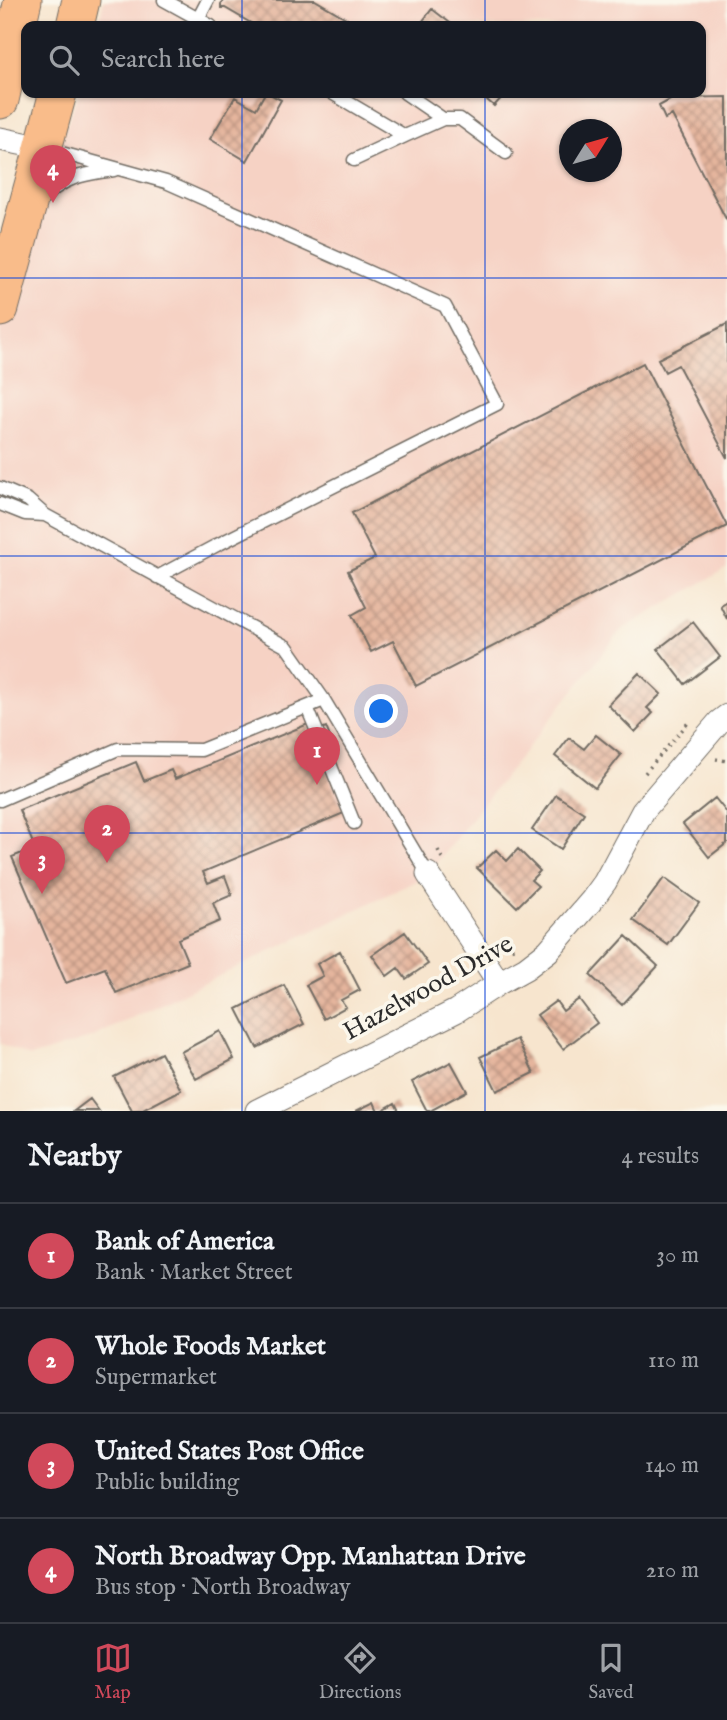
<!DOCTYPE html>
<html lang="en">
<head>
<meta charset="utf-8">
<style>
	:root { --surface:#171b24; --page:#242831; --text:#f1f3f6; --muted:#9ea1a6; --line:#363941; --accent:#d1495b }
	body { margin:0; font-family:"IM FELL English",serif; background:var(--page); color:var(--text) }
	.compass { position:absolute; left:559px; top:119px; width:63px; height:63px; border-radius:50%; background:var(--surface); box-shadow:0 2px 5px #0004; rotate:53deg }
	.you { position:absolute; left:382px; top:712px; width:24px; height:24px; margin:-18px; border:5px solid #fff; border-radius:50%; background:#1a73e8; box-shadow:0 0 0 10px #1a73e833 }
	.badge { display:grid; place-items:center; width:46px; height:46px; border-radius:50%; background:var(--accent); color:#fff; font-size:23px; font-weight:700 }
	.pin { position:absolute; translate:-50% -58px; filter:drop-shadow(0 2px 4px #0008) }
	.pin::after { content:''; position:absolute; top:37px; width:24px; height:21px; background:inherit; clip-path:polygon(0 0,100% 0,50% 100%) }
	.list { margin:0; padding:0; list-style:none }
	h2 { display:flex; justify-content:space-between; align-items:center; height:91px; margin:0; padding:0 28px; font-size:30px }
	h2 small { font-size:23px; font-weight:400; color:var(--muted) }
	.list li { display:grid; grid-template-columns:46px 1fr auto; gap:21px; align-items:center; box-sizing:border-box; height:105px; padding:0 28px; border-top:2px solid var(--line) }
	.list b { display:block; font-size:26px; white-space:nowrap }
	.list p { margin:0; font-size:23px; white-space:nowrap; color:var(--muted) }
	.list em { font-size:23px; font-style:normal; color:var(--muted) }
	.icon { flex:none; width:38px; height:38px; fill:none; stroke:currentColor; stroke-width:2; stroke-linecap:round; stroke-linejoin:round }
	.map { position:relative; flex:none; width:727px; height:1111px; overflow:hidden }
	.search { position:absolute; background:var(--surface); box-shadow:0 2px 5px #0004; left:21px; right:21px; top:21px; height:77px; display:flex; align-items:center; gap:18px; box-sizing:border-box; padding:0 24px; border-radius:14px; color:var(--muted); font-size:26px }
	.sheet { height:511px; background:var(--surface) }
	nav { display:flex; justify-content:space-around; align-items:center; box-sizing:border-box; height:98px; border-top:2px solid var(--line); background:var(--surface); font-size:19px; color:var(--muted) }
	nav a { display:grid; justify-items:center; gap:4px }
	nav .on { color:var(--accent) }
	.map>svg:first-child { display:block }
</style>
</head>
<body>
<div class="map">
<svg width="727" height="1111" viewBox="0 0 727 1111">
	<defs>
		<pattern id="building-cross-hatch" width="8" height="8" patternUnits="userSpaceOnUse" patternTransform="scale(1.75)"><rect width="8" height="8" fill="#e5b59d"/><path d="M0 0l8 8M0 8l8-8" fill="none" stroke="#ba9380"/></pattern>
	</defs>
	<rect width="100%" height="100%" fill="#fbf7ec"/>
	<filter id="ink" filterUnits="userSpaceOnUse"><feTurbulence type="fractalNoise" baseFrequency=".0143" numOctaves="2"/><feDisplacementMap in="SourceGraphic" scale="14" xChannelSelector="R" yChannelSelector="G"/><feConvolveMatrix kernelMatrix="1 2 1 2 8 2 1 2 1" color-interpolation-filters="sRGB"/></filter>
	<filter id="wash" filterUnits="userSpaceOnUse"><feTurbulence type="fractalNoise" baseFrequency=".00686" numOctaves="4" result="noise"/><feDisplacementMap in="SourceGraphic" scale="28" xChannelSelector="R" yChannelSelector="G"/><feGaussianBlur stdDeviation="1.57" result="paint"/><feColorMatrix in="noise" values="0 0 0 0 0 0 0 0 0 0 0 0 0 0 0 0 0 1.4 0 .05"/><feComposite in="paint" operator="in"/></filter>
	<g filter="url(#wash)">
		<rect width="100%" height="100%" fill="#f7e5ce"/>
		<path fill="#f6d2c4" fill-rule="evenodd" d="M104,0H727V568L621,630L426,876L93,1037L30,1057L0,1043V308L6,285L79,93H701V26H98ZM570,130H612V172H570Z"/>
		<g id="blocks">
			<path fill="url(#building-cross-hatch)" d="M224,0H315L349,20L346,26H256L225,8H221V4Z
				M432,9L454,26H419Z
				M265,93H268L281,100L247,161L210,139L235,97L256,109Z
				M479,93H506L494,106Z
				M727,97V221L672,115L665,119L659,106L670,100L669,98Z
				M727,324V458L678,365L665,372L658,359Z
				M643,363L727,526L416,686L393,641L371,652L352,615L366,607L348,571L375,558L352,513Z
				M727,601V619L720,605Z
				M693,622L720,657L685,684L658,649Z
				M639,673L661,694L647,708L653,713L635,732L608,705Z
				M308,724L311,733L326,727L335,750L320,756L344,813L203,872L208,883L225,876L232,895L213,903L220,921L178,939L188,963L116,993L105,968L66,983L12,857L35,848L19,810L136,762L144,781L171,770L175,779Z
				M596,735L621,755L595,788L555,756L569,738L584,749Z
				M556,795L584,813L561,849L532,830Z
				M715,798L727,813V843L709,857L683,824Z
				M518,849L540,871L531,880L538,886L517,907L477,868L496,850L507,861Z
				M664,878L699,903L668,945L633,920Z
				M405,932L428,964L406,979L398,968L387,976L372,955Z
				M626,936L658,966L622,1005L590,975Z
				M340,951L360,990L341,1000L346,1007L324,1019L306,985L323,976L317,964Z
				M284,985L304,1024L257,1048L237,1009Z
				M579,999L597,1023L563,1049L537,1015L556,1001L563,1011Z
				M220,1031L234,1059L196,1079L181,1052Z
				M517,1039L534,1073L497,1091L480,1057Z
				M161,1053L181,1090L141,1111H132L114,1077Z
				M451,1062L467,1091L430,1111H427L412,1082Z
				M90,1099L99,1111H74Z
				M374,1102L378,1111H356Z
				M395,1103L399,1111H381Z"/>
		</g>
	</g>
	<g filter="url(#ink)">
		<use href="#blocks" fill-opacity="0" stroke="#726c64" stroke-width="2"/>
		<g fill="none" stroke-linecap="round" stroke-linejoin="round">
			<defs>
				<path id="service" d="M164,0L211,26
					M198,19L208,0
					M332,93L405,136L443,119L405,93
					M443,119H460L506,153
					M47,149L166,182L445,306L497,404L217,545L157,577
					M354,160L405,136
					M40,202C62,177 83,174 114,170
					M0,488L28,500L45,515L287,647L324,700L428,874
					M0,504L25,514L45,515
					M307,707L354,823
					M0,800L118,749L201,750L324,700"/>
				<path id="minor" d="M0,139L44,148
					M428,874L499,983
					M257,1111L456,1011L499,983L526,968L548,951L592,900L605,882L643,811L719,722L727,716"/>
				<path id="primary" d="M75,26L81,0
					M0,100L23,0
					M0,308L58,93"/>
			</defs>
			<use href="#service" stroke="#726c64" stroke-width="15"/>
			<use href="#minor" stroke="#726c64" stroke-width="25"/>
			<use href="#primary" stroke="#726c64" stroke-width="39"/>
			<path stroke="#726c64" stroke-width="3.5" stroke-dasharray="2 5" stroke-linecap="butt" d="M716,759L727,761
				M645,773L688,723
				M438,850L442,858
				M499,943C504,947 510,950 517,947"/>
			<use href="#service" stroke="#fff" stroke-width="12"/>
			<use href="#minor" stroke="#fff" stroke-width="23"/>
			<use href="#primary" stroke="#f9bc8a" stroke-width="37"/>
		</g>
	</g>
	<path fill="none" stroke="#1d4ed8" stroke-width="2" stroke-opacity="0.55" d="M242,0V26M485,0V26M242,93V1111M485,93V1111M0,278H727M0,556H727M0,833H727"/>
	<g text-anchor="middle" dominant-baseline="central" stroke-width="7" stroke-linejoin="round" paint-order="stroke">
		<g font-size="26" fill="#2b2b2b" stroke="#fbf7ec">
			<text transform="translate(428 988) rotate(-29)">Hazelwood Drive</text>
		</g>
	</g>
</svg>
<svg class="compass" viewBox="-18 -18 36 36"><path d="M0-13l5 13h-10z" fill="#e53935"/><path d="M0 13l5-13h-10z" fill="#9ea1a6"/></svg>
<div class="you"></div>
<div class="pin badge" style="left:317px;top:785px">1</div>
<div class="pin badge" style="left:107px;top:863px">2</div>
<div class="pin badge" style="left:42px;top:894px">3</div>
<div class="pin badge" style="left:53px;top:203px">4</div>
<div class="search"><svg class="icon" aria-label="search" viewBox="0 0 24 24"><circle cx="10" cy="10" r="6"/><path d="M15 15l6 6"/></svg>Search here</div>
</div>
<section class="sheet">
<h2>Nearby<small>4 results</small></h2>
<ul class="list">
<li><span class="badge">1</span><div><b>Bank of America</b><p>Bank · Market Street</p></div><em>30 m</em></li>
<li><span class="badge">2</span><div><b>Whole Foods Market</b><p>Supermarket</p></div><em>110 m</em></li>
<li><span class="badge">3</span><div><b>United States Post Office</b><p>Public building</p></div><em>140 m</em></li>
<li><span class="badge">4</span><div><b>North Broadway Opp. Manhattan Drive</b><p>Bus stop · North Broadway</p></div><em>210 m</em></li>
</ul>
</section>
<nav>
<a class="on"><svg class="icon" aria-label="map" viewBox="0 0 24 24"><path d="M3 6l6-2 6 2 6-2v14l-6 2-6-2-6 2zM9 4v14M15 6v14"/></svg>Map</a>
<a><svg class="icon" aria-label="directions" viewBox="0 0 24 24"><path d="M12 3l9 9-9 9-9-9zM9 14v-3h6M13 9l2 2-2 2"/></svg>Directions</a>
<a><svg class="icon" aria-label="saved" viewBox="0 0 24 24"><path d="M7 4h10v16l-5-4-5 4z"/></svg>Saved</a>
</nav>
</body>
</html>
